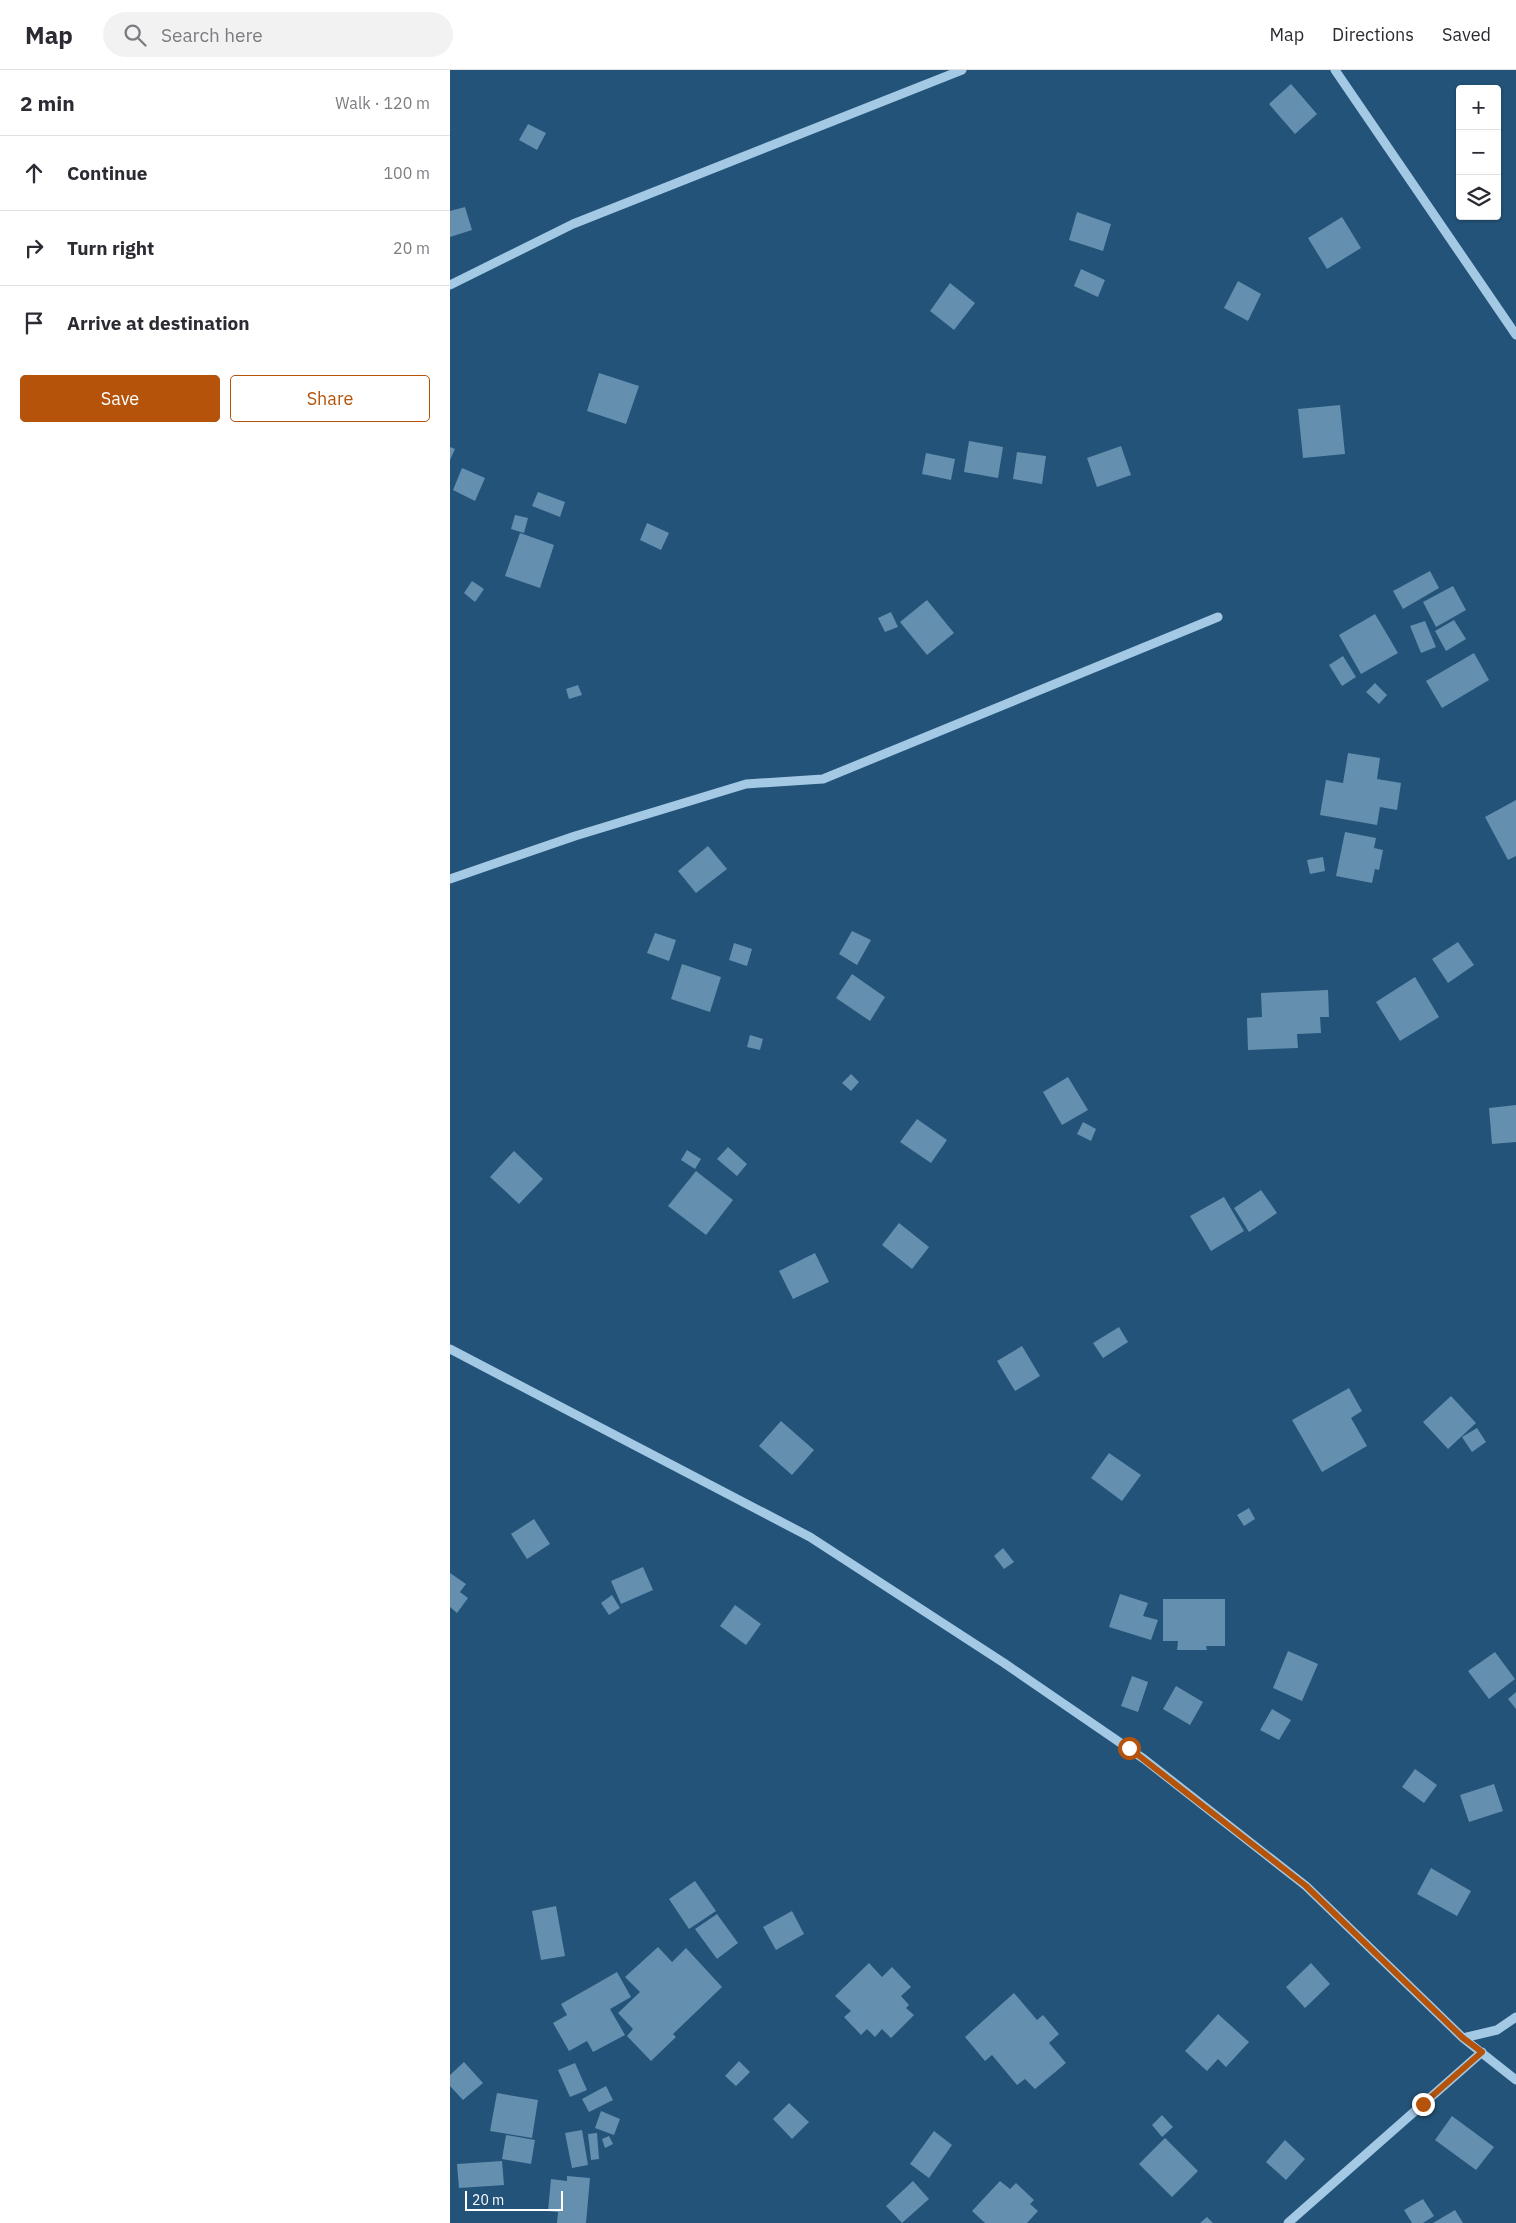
<!DOCTYPE html>
<html lang="en">
<head>
<meta charset="utf-8">
<style>
	:root { --surface:#fff; --page:#f2f2f3; --text:#2b2b33; --muted:#7c7c81; --line:#e1e1e2; --accent:#b45309 }
	body { margin:0; font-family:"IBM Plex Sans",sans-serif; background:var(--page); color:var(--text) }
	.controls { position:absolute; right:15px; top:15px; display:grid; overflow:hidden; border-radius:5px; box-shadow:0 1px 4px #0004 }
	.controls button { width:45px; height:45px; display:grid; place-items:center; padding:0; border:0; border-bottom:1px solid var(--line); background:var(--surface); color:var(--text); font:25px sans-serif }
	.scale { position:absolute; left:15px; bottom:12px; width:98px; box-sizing:border-box; padding-left:5px; border:2px solid #fff; border-top:0; font-size:14px; line-height:18px; white-space:nowrap; color:#fff; -webkit-text-stroke:4px #235379; paint-order:stroke }
	.stop { position:absolute; width:15px; height:15px; margin:-11px; border:4px solid #b45309; border-radius:50%; background:#fff }
	.stop.end { background:#b45309; border-color:#fff; box-shadow:0 1px 5px #0008 }
	.list { margin:0; padding:0; list-style:none }
	h2 { display:flex; justify-content:space-between; align-items:center; height:65px; margin:0; padding:0 20px; font-size:21px }
	h2 small { font-size:16px; font-weight:400; color:var(--muted) }
	.list li { display:grid; grid-template-columns:32px 1fr auto; gap:15px; align-items:center; box-sizing:border-box; height:75px; padding:0 20px; border-top:1px solid var(--line) }
	.list b { display:block; font-size:19px; white-space:nowrap }
	.list em { font-size:16px; font-style:normal; color:var(--muted) }
	.actions { display:flex; gap:10px; padding:15px 20px }
	.actions a { flex:1; padding:11px 0; border:1px solid var(--accent); border-radius:5px; text-align:center; font-size:18px; color:var(--accent) }
	.actions .main { background:var(--accent); color:#fff }
	.icon { flex:none; width:28px; height:28px; fill:none; stroke:currentColor; stroke-width:2; stroke-linecap:round; stroke-linejoin:round }
	.map { position:relative; flex:none; width:1066px; height:2153px; overflow:hidden }
	header { display:flex; align-items:center; gap:30px; box-sizing:border-box; height:70px; padding:0 25px; background:var(--surface); border-bottom:1px solid var(--line) }
	header strong { font-size:24px }
	nav { display:flex; gap:28px; margin-inline-start:auto; font-size:18px }
	.search { width:350px; height:45px; background:var(--page); display:flex; align-items:center; gap:12px; box-sizing:border-box; padding:0 18px; border-radius:28px; color:var(--muted); font-size:19px }
	main { display:flex }
	aside { flex:1; background:var(--surface) }
	.map>svg:first-child { display:block }
</style>
</head>
<body>
<header>
<strong>Map</strong>
<div class="search"><svg class="icon" aria-label="search" viewBox="0 0 24 24"><circle cx="10" cy="10" r="6"/><path d="M15 15l6 6"/></svg>Search here</div>
<nav><a>Map</a><a>Directions</a><a>Saved</a></nav>
</header>
<main>
<aside>
<h2>2 min<small>Walk · 120 m</small></h2>
<ul class="list">
<li><svg class="icon" aria-label="ahead" viewBox="0 0 24 24"><path d="M12 20V5M6 11l6-6 6 6"/></svg><div><b>Continue</b></div><em>100 m</em></li>
<li><svg class="icon" aria-label="right" viewBox="0 0 24 24"><path d="M7 20v-9h11M14 6l5 5-5 5"/></svg><div><b>Turn right</b></div><em>20 m</em></li>
<li><svg class="icon" aria-label="arrive" viewBox="0 0 24 24"><path d="M6 21V4h12l-3 4 3 4H6"/></svg><div><b>Arrive at destination</b></div></li>
</ul>
<div class="actions"><a class="main">Save</a><a>Share</a></div>
</aside>
<div class="map">
<svg width="1066" height="2153" viewBox="0 0 1066 2153">
	<rect width="100%" height="100%" fill="#235379"/>
	<path fill="#648faf" d="M841,14L867,44L845,64L819,34Z
		M78,54L96,63L87,80L69,70Z
		M15,137L22,160L0,167V141Z
		M627,142L661,154L653,181L619,170Z
		M892,147L911,178L877,199L858,168Z
		M631,199L655,210L648,227L624,216Z
		M788,211L811,224L798,251L774,238Z
		M500,213L525,233L504,260L480,241Z
		M149,303L189,316L176,354L137,341Z
		M890,335L895,384L853,388L848,339Z
		M519,371L553,377L548,408L514,402Z
		M671,376L681,405L647,417L637,388Z
		M0,377L5,379L0,390Z
		M567,382L596,386L592,414L563,409Z
		M476,383L505,389L501,410L472,404Z
		M12,398L35,408L25,431L3,420Z
		M88,422L115,432L110,447L82,436Z
		M65,445L78,448L74,463L61,459Z
		M197,453L219,463L211,480L190,470Z
		M70,463L104,475L90,518L55,506Z
		M980,501L989,518L953,539L943,521Z
		M22,511L34,519L25,532L14,523Z
		M1003,516L1016,540L986,557L973,532Z
		M477,530L504,563L477,585L450,552Z
		M441,542L448,557L435,562L428,548Z
		M925,544L948,583L911,604L889,565Z
		M1004,550L1016,569L996,581L985,561Z
		M975,551L986,577L971,583L960,556Z
		M1024,583L1039,610L992,638L976,611Z
		M893,586L906,607L892,616L879,595Z
		M925,613L937,625L929,634L916,622Z
		M128,615L132,625L119,629L116,619Z
		M898,683L930,688L927,709L951,713L947,740L930,737L927,755L870,745L876,710L893,713Z
		M1066,730V786L1058,790L1035,747Z
		M895,762L926,768L924,778L933,780L929,800L925,799L922,813L886,806Z
		M258,776L277,799L246,823L228,801Z
		M873,787L875,801L860,804L857,790Z
		M402,861L421,870L407,895L389,884Z
		M205,863L226,870L219,891L197,883Z
		M1008,872L1024,895L998,913L982,889Z
		M284,873L302,879L297,896L279,890Z
		M232,894L271,907L260,942L221,929Z
		M402,904L435,927L420,951L386,928Z
		M965,907L989,947L950,971L926,932Z
		M878,920L879,947H870L871,963L847,964L848,978L798,980L797,948L812,947L811,923Z
		M300,965L313,969L310,980L297,977Z
		M401,1004L409,1012L401,1021L392,1013Z
		M618,1007L638,1040L612,1055L593,1022Z
		M1066,1035V1072L1042,1074L1039,1038Z
		M467,1049L497,1070L481,1093L450,1072Z
		M633,1052L646,1059L641,1071L627,1064Z
		M278,1077L297,1094L287,1106L267,1089Z
		M237,1080L251,1089L245,1099L231,1090Z
		M64,1081L93,1109L69,1134L40,1107Z
		M246,1101L283,1130L256,1165L218,1136Z
		M811,1120L827,1143L799,1162L784,1138Z
		M774,1127L794,1161L761,1181L740,1146Z
		M449,1153L479,1177L462,1199L432,1175Z
		M365,1183L379,1212L343,1229L329,1201Z
		M669,1257L678,1272L653,1288L643,1273Z
		M572,1276L590,1306L565,1321L547,1291Z
		M899,1318L912,1341L901,1348L917,1376L872,1402L842,1350Z
		M1001,1326L1026,1353L998,1379L973,1352Z
		M331,1351L364,1380L342,1405L309,1376Z
		M1027,1358L1036,1372L1022,1382L1012,1367Z
		M659,1383L691,1405L672,1431L641,1408Z
		M799,1438L805,1449L794,1456L787,1445Z
		M84,1449L100,1474L77,1489L61,1464Z
		M553,1478L564,1492L554,1499L544,1486Z
		M193,1497L203,1520L171,1534L161,1511Z
		M0,1503L16,1514L10,1522L18,1528L7,1543L0,1537Z
		M670,1524L698,1533L693,1546L708,1550L701,1570L659,1557Z
		M162,1525L170,1538L159,1545L151,1533Z
		M713,1529H775V1576H756L757,1580H727L728,1571H713Z
		M285,1535L311,1554L296,1575L270,1556Z
		M838,1581L868,1594L852,1631L823,1618Z
		M1045,1582L1065,1609L1039,1629L1018,1601Z
		M682,1606L698,1612L688,1642L671,1636Z
		M726,1616L753,1632L740,1655L713,1639Z
		M1066,1622V1639L1058,1629Z
		M822,1639L841,1650L829,1670L810,1660Z
		M965,1699L987,1715L974,1733L952,1717Z
		M1044,1714L1053,1741L1019,1752L1010,1725Z
		M981,1798L1021,1821L1007,1846L967,1824Z
		M245,1811L266,1841L239,1859L219,1829Z
		M106,1836L115,1886L91,1890L82,1841Z
		M342,1841L354,1864L326,1880L313,1857Z
		M267,1844L288,1873L267,1889L245,1859Z
		M208,1877L222,1892L236,1878L272,1917L223,1964L226,1967L201,1991L177,1966L183,1959L168,1943L190,1922L175,1907Z
		M419,1893L432,1907L442,1897L461,1917L451,1926L459,1935L456,1938L464,1945L441,1968L432,1959L425,1967L417,1959L411,1965L394,1947L401,1941L385,1926Z
		M861,1893L880,1914L855,1938L836,1917Z
		M167,1902L181,1927L160,1939L175,1965L143,1982L137,1971L119,1981L103,1953L117,1945L111,1934Z
		M564,1923L587,1950L593,1945L609,1964L599,1973L616,1993L585,2019L575,2009L567,2015L542,1985L535,1991L515,1967Z
		M768,1944L799,1972L776,1997L768,1989L757,2001L735,1981Z
		M289,1991L300,2002L286,2016L275,2006Z
		M14,1992L33,2013L13,2030L0,2016V2005Z
		M125,1993L137,2020L120,2027L108,2000Z
		M156,2016L163,2030L139,2042L132,2029Z
		M47,2023L88,2030L82,2068L40,2061Z
		M339,2033L359,2052L342,2069L323,2049Z
		M151,2041L170,2049L164,2065L145,2058Z
		M712,2045L723,2057L712,2067L702,2055Z
		M1002,2046L1044,2077L1026,2100L985,2070Z
		M132,2060L138,2095L122,2098L115,2063Z
		M484,2061L502,2075L479,2108L460,2094Z
		M147,2063L149,2089L141,2090L138,2064Z
		M56,2065L85,2070L81,2094L52,2089Z
		M159,2066L163,2074L155,2078L152,2069Z
		M715,2068L748,2101L722,2127L689,2094Z
		M835,2070L855,2089L836,2110L816,2092Z
		M52,2091L54,2115L9,2118L7,2094Z
		M117,2106L140,2108L136,2153H107L108,2142L98,2141L101,2109L117,2111Z
		M463,2111L479,2129L452,2153L436,2136Z
		M550,2111L560,2119L566,2113L584,2130L580,2134L588,2141L577,2153H535L522,2141Z
		M973,2129L984,2146L973,2153H962L954,2140Z
		M1005,2140L1013,2153H983Z
		M757,2147L763,2153H750Z"/>
	<g fill="none" stroke-linecap="round" stroke-linejoin="round">
		<path stroke="#a4c9e4" stroke-width="9" d="M885,0L1066,265
			M0,215L123,154L512,0
			M0,809L125,766L296,714L373,709L768,547
			M0,1279L360,1467L554,1593L694,1689L856,1816L1013,1968L1066,2010
			M1013,1968L1047,1960L1066,1947
			M838,2153L1032,1982"/>
	</g>
	<g fill="none" stroke-linecap="round" stroke-linejoin="round">
		<path stroke="#b45309" stroke-width="6" d="M679,1678L856,1816L1013,1968L1032,1982L973,2034"/>
	</g>
</svg>
<div class="controls">
<button>+</button>
<button>−</button>
<button><svg class="icon" aria-label="layers" viewBox="0 0 24 24"><path d="M12 4l9 5-9 5-9-5zM3 14l9 5 9-5"/></svg></button>
</div>
<div class="scale">20 m</div>
<div class="stop" style="left:679px;top:1678px"></div>
<div class="stop end" style="left:973px;top:2034px"></div>
</div>
</main>
</body>
</html>
